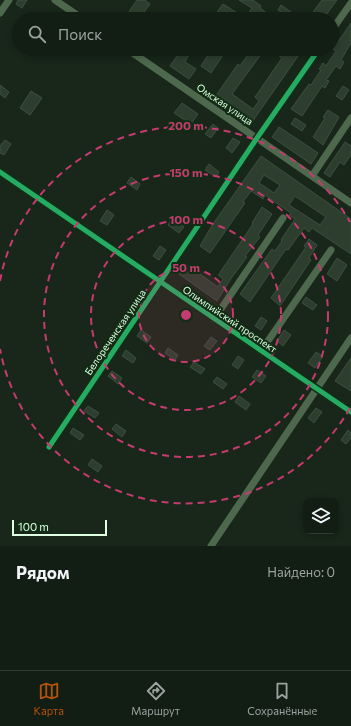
<!DOCTYPE html>
<html lang="ru">
<head>
<meta charset="utf-8">
<style>
	:root { --surface:#121d14; --page:#1b261d; --text:#f1f3f6; --muted:#9ca2a0; --line:#313b34; --accent:#b45309 }
	body { margin:0; font-family:Commissioner,sans-serif; background:var(--page); color:var(--text) }
	.controls { position:absolute; right:12px; bottom:12px; display:grid; overflow:hidden; border-radius:8px; box-shadow:0 2px 6px #0003 }
	.controls button { width:36px; height:36px; display:grid; place-items:center; padding:0; border:0; border-bottom:1px solid var(--line); background:var(--surface); color:var(--text); font:20px sans-serif }
	.scale { position:absolute; left:12px; bottom:10px; width:95px; box-sizing:border-box; padding-left:4px; border:2px solid #deffe1; border-top:0; font-size:11px; line-height:14px; white-space:nowrap; color:#deffe1; -webkit-text-stroke:3px #122d15; paint-order:stroke }
	.list { margin:0; padding:0; list-style:none }
	h2 { display:flex; justify-content:space-between; align-items:center; height:52px; margin:0; padding:0 16px; font-size:17px }
	h2 small { font-size:13px; font-weight:400; color:var(--muted) }
	.icon { flex:none; width:22px; height:22px; fill:none; stroke:currentColor; stroke-width:2; stroke-linecap:round; stroke-linejoin:round }
	.map { position:relative; flex:none; width:351px; height:546px; overflow:hidden }
	.search { position:absolute; background:var(--surface); box-shadow:0 2px 6px #0003; left:12px; right:12px; top:12px; height:44px; display:flex; align-items:center; gap:10px; box-sizing:border-box; padding:0 14px; border-radius:22px; color:var(--muted); font-size:15px }
	.sheet { height:124px; background:var(--surface) }
	nav { display:flex; justify-content:space-around; align-items:center; box-sizing:border-box; height:56px; border-top:1px solid var(--line); background:var(--surface); font-size:11px; color:var(--muted) }
	nav a { display:grid; justify-items:center; gap:2px }
	nav .on { color:var(--accent) }
	.map>svg:first-child { display:block }
</style>
</head>
<body>
<div class="map">
<svg width="351" height="546" viewBox="0 0 351 546">
	<rect width="100%" height="100%" fill="#18271a"/>
	<path fill="#2d3e2f" stroke="#3b503f" fill-rule="evenodd" d="M18,0H27L22,8L16,4Z
		M137,0H145L150,4L139,19H124Z
		M239,0H253L261,6L260,8L275,19H212L223,4L245,18L252,8Z
		M322,0H337L323,19L313,12Z
		M281,5L291,12L288,17L278,10Z
		M351,23V43L341,60L344,62L340,69L336,66L326,80L329,81L325,88L322,86L302,116L291,109L309,84L311,85L321,70L319,69L323,63L326,66L336,51L333,49Z
		M145,49H159L154,55Z
		M182,49L191,51L185,62L196,69L189,79L170,66Z
		M212,49H227L211,73L201,66Z
		M252,49H265L232,94L253,109L259,101L255,97L282,58L270,49H303L252,122L215,97L238,64L240,66Z
		M0,85L9,92L5,98L0,94Z
		M343,86L349,90L342,100L336,96Z
		M31,91L42,98L30,115L20,108Z
		M182,103L198,114L191,124L174,113Z
		M328,110L339,117L323,145L313,137L325,118L323,117Z
		M295,118L306,125L302,131L291,124Z
		M213,124L218,128L211,138L205,134Z
		M279,127L318,153L311,164L272,137Z
		M233,138L240,142L232,153L226,148Z
		M5,140L11,144L4,155L0,153V146Z
		M345,142L351,146V155L344,165L340,162L330,177L324,173Z
		M261,156L351,219V254L312,228L309,232L304,228L288,250L286,249L250,302L240,294L272,249L275,251L282,241L281,240L295,219L289,215L291,213L265,195L263,199L251,191L243,202L245,203L210,253L200,246L213,224ZM264,175L280,185L274,193L259,183ZM295,196L326,217L320,225L289,205Z
		M209,164L219,172L216,177L205,170Z
		M131,177L140,184L137,190L127,183Z
		M262,207L272,214L258,235L260,237L245,256L247,257L232,277L217,301L179,274L186,264L218,287L223,279L219,276V274L253,224L252,223Z
		M107,210L114,215L107,225L100,221Z
		M172,219L184,227L179,233L168,225Z
		M309,239L317,245L309,258L311,260L280,306L271,298L306,247L304,246Z
		M160,246L166,250L159,260L153,256Z
		M337,258L347,265L337,281L327,274Z
		M306,297L317,305L313,310L302,303Z
		M261,317L267,321L261,330L255,326Z
		M141,330L151,337L147,343L137,336Z
		M284,330L291,335L283,346L277,341Z
		M211,337L217,341L210,350L204,346Z
		M168,348L178,355L175,360L165,353Z
		M126,350L136,358L133,363L122,356Z
		M316,352L323,356L315,368L308,363Z
		M238,356L244,360L238,369L232,365Z
		M351,358V391L335,381Z
		M194,362L205,369L201,374L190,367Z
		M257,370L266,376L261,383L252,377Z
		M112,371L122,378L118,384L108,376Z
		M217,377L227,384L223,389L213,382Z
		M239,396L250,404L246,410L235,402Z
		M88,406L99,413L95,418L84,411Z
		M316,408L322,412L314,423L308,418Z
		M116,424L126,431L122,437L112,429Z
		M73,428L84,435L80,440L70,433Z
		M348,430L351,433V438L346,444L341,440Z
		M92,459L102,466L98,472L88,465Z"/>
	<g fill="none" stroke-linecap="round" stroke-linejoin="round">
		<path stroke="#4d684d" stroke-width="7" d="M55,0L83,19
			M0,13L9,0
			M332,30L351,3
			M127,49L351,203
			M0,172L351,412
			M312,176L351,118
			M214,319L283,218
			M261,351L331,250
			M49,447L257,138L319,49
			M211,546L351,338"/>
		<defs>
			<path id="cycleway" d="M0,172L351,412
				M49,447L257,138L319,49"/>
		</defs>
		<use href="#cycleway" stroke="#122d15" stroke-width="8"/>
		<use href="#cycleway" stroke="#26ab63" stroke-width="5"/>
	</g>
	<circle cx="186" cy="315" r="47" fill="#c63b6f" fill-opacity=".12"/>
	<g fill="none" stroke="#c63b6f" stroke-width="2" stroke-dasharray="7 5">
		<circle cx="186" cy="315" r="47"/>
		<circle cx="186" cy="315" r="95"/>
		<circle cx="186" cy="315" r="142"/>
		<path d="M350 408A189 189 0 0 1 0 349M0 281A189 189 0 0 1 350 222"/>
	</g>
	<g text-anchor="middle" dominant-baseline="central" stroke-width="4" stroke-linejoin="round" paint-order="stroke">
		<g font-size="10" fill="#deffe1" stroke="#122d15">
			<text transform="translate(225 104) rotate(34)">Омская улица</text>
			<text transform="translate(230 319) rotate(34)">Олимпийский проспект</text>
			<text transform="translate(115 332) rotate(-56)">Белореченская улица</text>
		</g>
	</g>
	<circle cx="186" cy="315" r="6" fill="#c63b6f" stroke="#122d15" stroke-width="2"/>
	<g font-size="12" text-anchor="middle" font-weight="bold" fill="#c63b6f" stroke="#122d15" stroke-width="4" stroke-linejoin="round" paint-order="stroke">
		<text x="186" y="130">200 m</text>
		<text x="186" y="177">150 m</text>
		<text x="186" y="224">100 m</text>
		<text x="186" y="272">50 m</text>
	</g>
</svg>
<div class="controls">
<button><svg class="icon" aria-label="layers" viewBox="0 0 24 24"><path d="M12 4l9 5-9 5-9-5zM3 14l9 5 9-5"/></svg></button>
</div>
<div class="scale">100 m</div>
<div class="search"><svg class="icon" aria-label="search" viewBox="0 0 24 24"><circle cx="10" cy="10" r="6"/><path d="M15 15l6 6"/></svg>Поиск</div>
</div>
<section class="sheet">
<h2>Рядом<small>Найдено: 0</small></h2>
<ul class="list">
</ul>
</section>
<nav>
<a class="on"><svg class="icon" aria-label="map" viewBox="0 0 24 24"><path d="M3 6l6-2 6 2 6-2v14l-6 2-6-2-6 2zM9 4v14M15 6v14"/></svg>Карта</a>
<a><svg class="icon" aria-label="directions" viewBox="0 0 24 24"><path d="M12 3l9 9-9 9-9-9zM9 14v-3h6M13 9l2 2-2 2"/></svg>Маршрут</a>
<a><svg class="icon" aria-label="saved" viewBox="0 0 24 24"><path d="M7 4h10v16l-5-4-5 4z"/></svg>Сохранённые</a>
</nav>
</body>
</html>
